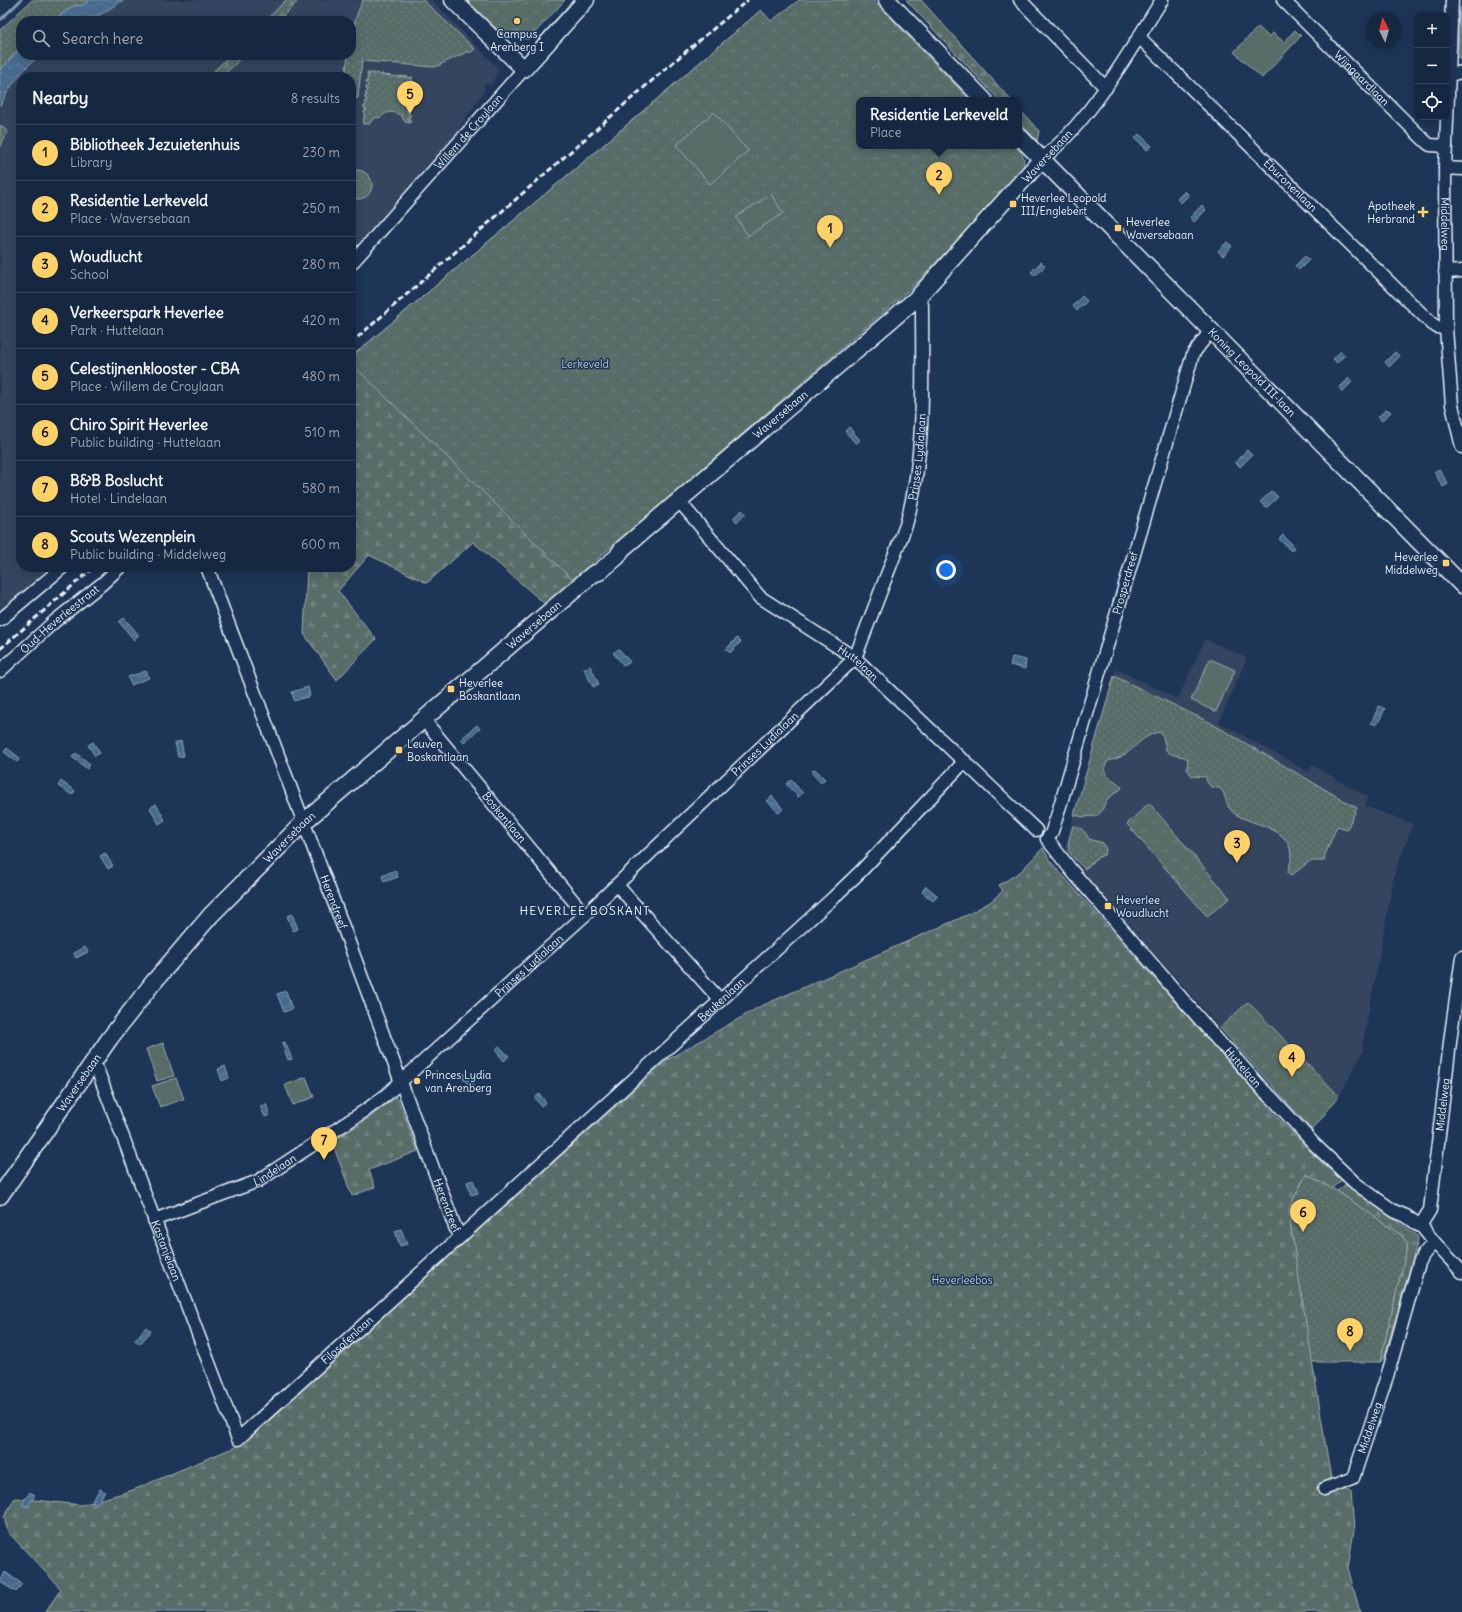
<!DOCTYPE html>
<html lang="en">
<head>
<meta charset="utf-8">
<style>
	:root { --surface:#162841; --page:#23344c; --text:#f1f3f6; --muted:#9ea6b1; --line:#35445a; --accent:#ffd166 }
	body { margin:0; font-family:Delius,sans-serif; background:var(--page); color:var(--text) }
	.controls { position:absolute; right:12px; top:12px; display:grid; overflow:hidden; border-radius:8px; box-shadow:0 2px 10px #0003 }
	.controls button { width:36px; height:36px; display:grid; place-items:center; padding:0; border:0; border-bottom:1px solid var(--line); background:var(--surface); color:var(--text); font:20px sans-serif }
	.compass { position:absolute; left:1366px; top:12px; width:36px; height:36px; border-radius:50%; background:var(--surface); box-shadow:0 2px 10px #0003; rotate:354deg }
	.you { position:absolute; left:946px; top:570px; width:14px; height:14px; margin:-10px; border:3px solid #fff; border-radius:50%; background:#1a73e8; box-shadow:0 0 0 6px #1a73e833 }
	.badge { display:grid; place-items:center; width:26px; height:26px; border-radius:50%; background:var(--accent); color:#111; font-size:13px; font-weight:700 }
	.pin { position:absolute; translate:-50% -33px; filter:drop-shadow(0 1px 2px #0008) }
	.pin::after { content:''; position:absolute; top:21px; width:14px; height:12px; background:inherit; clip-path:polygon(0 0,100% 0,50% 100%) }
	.popup { position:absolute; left:856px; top:97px; width:166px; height:52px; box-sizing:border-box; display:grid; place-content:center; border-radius:8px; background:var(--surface); filter:drop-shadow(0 1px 3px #0005); font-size:13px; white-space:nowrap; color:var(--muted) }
	.popup b { font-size:15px; color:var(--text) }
	.popup::after { content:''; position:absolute; left:50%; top:100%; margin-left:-8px; border:8px solid transparent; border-top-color:var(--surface) }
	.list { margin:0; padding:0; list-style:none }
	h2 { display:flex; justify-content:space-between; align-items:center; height:52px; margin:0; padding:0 16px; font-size:17px }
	h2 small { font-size:13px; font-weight:400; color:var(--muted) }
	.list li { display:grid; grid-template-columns:26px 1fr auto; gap:12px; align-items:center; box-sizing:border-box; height:56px; padding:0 16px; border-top:1px solid var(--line) }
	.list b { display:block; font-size:15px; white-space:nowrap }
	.list p { margin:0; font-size:13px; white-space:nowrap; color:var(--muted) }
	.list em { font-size:13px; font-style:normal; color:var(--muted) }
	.icon { flex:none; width:22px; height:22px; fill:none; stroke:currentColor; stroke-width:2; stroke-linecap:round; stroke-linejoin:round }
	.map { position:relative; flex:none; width:1462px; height:1612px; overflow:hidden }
	.search { position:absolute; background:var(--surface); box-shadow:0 2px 10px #0003; left:16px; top:16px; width:340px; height:44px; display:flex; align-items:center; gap:10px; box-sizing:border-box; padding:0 14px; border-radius:16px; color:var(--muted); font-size:15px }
	.panel { position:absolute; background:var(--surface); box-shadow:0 2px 10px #0003; left:16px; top:72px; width:340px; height:500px; border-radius:16px }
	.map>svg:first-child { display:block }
</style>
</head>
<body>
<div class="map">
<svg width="1462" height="1612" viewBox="0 0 1462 1612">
	<defs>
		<pattern id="grass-dots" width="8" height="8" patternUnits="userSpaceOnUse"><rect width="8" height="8" fill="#586c68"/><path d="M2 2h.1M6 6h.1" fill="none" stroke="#70817e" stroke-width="1.8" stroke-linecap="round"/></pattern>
		<pattern id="forest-firs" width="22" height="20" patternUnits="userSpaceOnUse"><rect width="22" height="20" fill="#586c68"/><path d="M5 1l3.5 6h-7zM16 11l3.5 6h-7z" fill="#70817e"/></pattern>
		<pattern id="park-crowns" width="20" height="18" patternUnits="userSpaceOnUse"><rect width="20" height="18" fill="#586c68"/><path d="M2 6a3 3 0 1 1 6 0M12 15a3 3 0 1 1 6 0" fill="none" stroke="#70817e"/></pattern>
		<pattern id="water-waves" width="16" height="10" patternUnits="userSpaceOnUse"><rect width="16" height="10" fill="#466a8d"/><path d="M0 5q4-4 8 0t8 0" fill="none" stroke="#61809e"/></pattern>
	</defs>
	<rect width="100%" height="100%" fill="#1d3557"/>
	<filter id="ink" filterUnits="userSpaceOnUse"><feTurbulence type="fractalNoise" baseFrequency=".025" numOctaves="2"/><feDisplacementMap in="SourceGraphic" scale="8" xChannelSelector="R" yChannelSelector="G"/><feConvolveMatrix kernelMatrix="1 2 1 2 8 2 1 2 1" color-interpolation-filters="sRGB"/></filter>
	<g filter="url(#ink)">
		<path fill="#34445f" d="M124,0H432L499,69L492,84H484L483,87L486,88L460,127L461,129L408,189L395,200L393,205L351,254V77H21V567H63L0,620V106L9,89L22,70L40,55H351V21H90Z
			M1205,639L1247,658L1219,722L1309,772L1312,765L1368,797L1365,806L1413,824L1395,872L1362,1048L1364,1050L1339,1096L1249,1002L1220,1028L1067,854L1065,846L1116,669L1178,699Z"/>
		<path fill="url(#grass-dots)" stroke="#a0aeb0" d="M32,0H90L82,6L75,5L52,21H21V49L15,53L0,71V30Z
			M363,0H423L475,49L470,53L469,51L435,67L362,61L358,98H351V77H345L348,55H351C351,35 354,18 363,0Z
			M573,0H578L537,45L535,43Z
			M367,72L371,74V73H374V75L376,73L381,76V74H383V76L386,75L395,77L396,76L398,77L400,76L405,77L407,76L408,78L413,77L411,80L413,81L412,83H411L410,85L412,86V88H410L411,93H409V95H411L409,100H411V102H409L410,108H408V114H410V117H408V119H410V123L405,122L401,115L392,112L386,113L381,117L374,118L369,124H363L364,116H365L364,111H366V109L364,108V106H366L365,101H367V99H365V96H367V94H365L368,90L366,89V87L368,86L366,81H368L367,77H369V75H367Z
			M359,170C381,176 373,205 351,198V171Z
			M1114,676L1209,722L1357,808L1347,829L1337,826L1325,855L1324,861H1310L1292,875L1288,873C1288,867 1292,862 1291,855C1289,826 1254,826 1235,814C1224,806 1228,797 1220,788C1212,788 1207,786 1206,777L1192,776L1187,769L1188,759C1180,754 1174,758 1166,750L1163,736L1159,732C1136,737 1134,756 1108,761C1097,778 1117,778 1122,788L1107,799L1101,812L1096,816L1084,817L1074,815Z
			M1073,826C1082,828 1085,831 1089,839L1103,843L1106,850L1104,855L1099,857L1085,869C1066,850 1065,852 1073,826Z
			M1306,1174L1337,1191L1401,1235L1408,1244L1380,1362H1311L1289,1216V1208Z"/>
		<path fill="url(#forest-firs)" stroke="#a0aeb0" d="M286,0H299L278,21H265Z
			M873,0L970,100L817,54L813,372L545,604L473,542L427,583L369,555L338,591L376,639L337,680L304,634L307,567H351V502L358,494L351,487V357L594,153L761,10L771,22Z
			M906,0H921L1011,100H999Z
			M230,55H244L222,77H208Z
			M1019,109L1039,131L1037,141L1019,122Z
			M0,125L8,132L0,147Z
			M1043,848L1050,861L1278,1118L1322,1163L1342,1180L1332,1189L1306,1174L1289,1208V1216L1331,1479L1351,1491L1354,1530L1348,1568L1360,1612H45L61,1589L8,1532L4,1517L15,1498L82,1505L133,1490L242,1444L667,1060L759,1007L967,915L990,902L1003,891L999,885L1020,872Z
			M396,1097L398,1100L418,1151L369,1170L375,1187L352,1196L332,1142L366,1120Z
			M1346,1184L1414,1233L1418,1237L1417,1244L1384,1358L1380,1362L1408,1244L1401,1235L1337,1191Z"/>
		<path fill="url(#park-crowns)" stroke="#a0aeb0" d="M467,0H565L529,39L505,37Z
			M799,0H873L970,100H859V146H1015C1022,153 1026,158 1023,169L915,285L573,580L351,363V357L594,153L761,10L771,21Z
			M1149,803L1230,898L1207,916L1127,824Z
			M1248,1002L1339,1096L1312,1130L1220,1028Z"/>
		<path fill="#586c68" stroke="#a0aeb0" d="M1462,7V31L1461,33L1462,34V60L1458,57L1460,8Z
			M1258,27L1269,37L1273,33L1284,42L1295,30L1301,36L1262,78L1234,52Z
			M714,112L748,151L710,184L676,145Z
			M771,194L783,213L748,236L736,217Z
			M1210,659L1235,670L1216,712L1191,700Z
			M163,1043L174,1076L157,1081L146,1049Z
			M306,1077L314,1097L293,1105L285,1085Z
			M176,1078L184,1099L160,1107L152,1086Z"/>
		<path fill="url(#water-waves)" stroke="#87a0b8" d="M90,0H124L90,21H52L75,5L82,6Z
			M21,49V55H40C20,72 12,83 0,106V71L15,53Z
			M1139,134L1152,146L1147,150L1135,138Z
			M1185,191L1189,195L1181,203L1177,199Z
			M1202,205L1206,210L1194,222L1190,217Z
			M1227,242L1232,246L1223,256L1218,251Z
			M1305,256L1309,260L1299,270L1295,266Z
			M1041,262L1045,266L1035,276L1031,272Z
			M1082,296L1087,301L1077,311L1073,306Z
			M1341,351L1345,355L1337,363L1333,359Z
			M1395,352L1400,356L1389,367L1385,362Z
			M1349,378L1352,382L1342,392L1339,388Z
			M1387,409L1391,412L1382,421L1378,417Z
			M849,427L860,440L856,444L845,431Z
			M1247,450L1252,455L1240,467L1235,462Z
			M1439,469L1448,484L1443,487L1434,472Z
			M1272,491L1278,497L1266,508L1260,502Z
			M742,510L746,514L737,522L733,518Z
			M1283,535L1295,547L1291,551L1279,539Z
			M124,618L139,635L134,640L119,622Z
			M737,638L741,642L730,653L726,649Z
			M619,649L630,662L624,666L613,653Z
			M1012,657L1026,660L1025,669L1010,665Z
			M590,666L599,684L593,687L584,669Z
			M146,671L149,678L131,685L128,677Z
			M308,687L310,696L294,701L292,692Z
			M1379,706L1385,709L1377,725L1371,723Z
			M477,725L480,729L464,742L461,739Z
			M181,741L184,756L178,757L175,743Z
			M93,742L100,753L95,756L88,745Z
			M7,748L20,758L17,762L4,752Z
			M76,753L90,764L87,769L72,757Z
			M815,769L825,779L821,783L811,772Z
			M791,780L803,793L798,797L786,784Z
			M61,781L75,791L72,795L58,786Z
			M772,796L783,809L779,813L767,801Z
			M156,804L165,820L159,824L150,808Z
			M105,853L113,866L108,869L100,856Z
			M395,870L398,877L384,882L382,876Z
			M926,886L938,896L933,901L922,892Z
			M292,914L298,929L293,931L287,916Z
			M85,947L88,952L76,958L74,953Z
			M286,991L292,1009L284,1012L277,994Z
			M285,1042L292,1059L288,1060L282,1043Z
			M499,1046L509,1056L504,1061L495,1050Z
			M225,1066L229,1078L222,1081L218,1069Z
			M464,1073L474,1084L471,1087L461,1076Z
			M539,1094L546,1102L541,1106L535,1098Z
			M266,1104L270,1115L265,1117L260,1106Z
			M473,1180L478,1193L471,1195L467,1182Z
			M401,1229L407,1244L400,1246L395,1231Z
			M146,1327L151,1331L140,1344L135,1340Z
			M100,1489L105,1492L97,1504L92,1501Z
			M30,1492L35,1495L27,1507L22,1504Z
			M5,1572L22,1584L16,1592L0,1582Z"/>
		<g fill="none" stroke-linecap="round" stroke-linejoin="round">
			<path stroke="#87a0b8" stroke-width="3" d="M0,20L21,0"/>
			<defs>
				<g id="street">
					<path d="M1020,0L1106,88"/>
					<path id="s1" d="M1283,0L1426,142L1430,145L1446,146"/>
					<path id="s2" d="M1452,0L1445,168L1446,329L1452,405L1462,447"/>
					<path id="s3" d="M1139,37L1431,323L1437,327L1446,329"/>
					<path d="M1449,75L1462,72"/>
					<path d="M1042,159C1092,119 1128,53 1162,0"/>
					<path d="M1445,168L1462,169"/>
					<path id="s4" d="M351,264L524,69"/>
					<path d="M1445,272L1462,271"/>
					<path id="s5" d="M1211,330L1193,354L1057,816L1051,834L1047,839L1071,870L1222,1045L1228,1050L1264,1091L1272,1098L1315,1145L1355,1183L1394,1211L1406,1216L1423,1228L1434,1242L1462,1272"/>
					<path id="s6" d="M679,501L760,597L855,658L1036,830"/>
					<path id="s7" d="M207,567L335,905L455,1227L461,1236"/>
					<path d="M0,620L63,567"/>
					<path id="s8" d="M0,671L55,621L103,583L120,567"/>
					<path id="s9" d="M424,720L585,915"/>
					<path d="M617,885L720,1000"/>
					<path id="s10" d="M91,1064L97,1069L238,1439L833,898L861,871L965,761"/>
					<path id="s11" d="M154,1220L258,1181L366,1110L385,1096L585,915L855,658L906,525C926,454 922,378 922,305L917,298"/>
					<path id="s12" d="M1420,1226L1430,1210L1451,1034L1462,957"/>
					<path id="s13" d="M1324,1489L1353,1478L1389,1370L1419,1263L1423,1255L1434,1242"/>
				</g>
				<g id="secondary">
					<path d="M453,0L524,69L586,0"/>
					<path d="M887,0L984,100"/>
					<path id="s14" d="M1019,136L1462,585"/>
					<path id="s15" d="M0,1196L110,1038L152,984L211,915L304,822L593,574L599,572L617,557L622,549L642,532L917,298L1042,159"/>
				</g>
			</defs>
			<use href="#street" stroke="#e8f1f8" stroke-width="15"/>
			<use href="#secondary" stroke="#e8f1f8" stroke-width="19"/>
			<use href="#street" stroke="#1d3557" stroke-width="12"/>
			<use href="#secondary" stroke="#1d3557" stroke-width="16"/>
			<path stroke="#e8f1f8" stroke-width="3" stroke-dasharray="6 3" stroke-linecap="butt" d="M351,343L671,64L748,0
				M0,649L94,567"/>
		</g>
	</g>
	<g fill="#ffd166" stroke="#1d3557" stroke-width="1.5">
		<circle cx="517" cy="21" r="4"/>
		<rect x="1009" y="200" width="8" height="8" rx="2"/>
		<path d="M1421 206h4v4h4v4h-4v4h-4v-4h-4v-4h4z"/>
		<rect x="1114" y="224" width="8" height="8" rx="2"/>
		<rect x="1442" y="559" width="8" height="8" rx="2"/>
		<rect x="447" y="685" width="8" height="8" rx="2"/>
		<rect x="395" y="746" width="8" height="8" rx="2"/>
		<rect x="1104" y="902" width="8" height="8" rx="2"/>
		<circle cx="417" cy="1081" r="4"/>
	</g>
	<g text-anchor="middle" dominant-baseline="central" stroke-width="3" stroke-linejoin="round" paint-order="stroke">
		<g font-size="11" fill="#e8f1f8" stroke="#1d3557" text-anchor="start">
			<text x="517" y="34" text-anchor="middle">Campus<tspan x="517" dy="13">Arenberg I</tspan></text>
			<text x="1021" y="198">Heverlee Leopold<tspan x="1021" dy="13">III/Englebert</tspan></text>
			<text x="1415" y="206" text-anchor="end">Apotheek<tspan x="1415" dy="13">Herbrand</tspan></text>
			<text x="1126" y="222">Heverlee<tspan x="1126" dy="13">Waversebaan</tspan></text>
			<text x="1438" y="557" text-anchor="end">Heverlee<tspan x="1438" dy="13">Middelweg</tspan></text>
			<text x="459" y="683">Heverlee<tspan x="459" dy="13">Boskantlaan</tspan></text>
			<text x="407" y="744">Leuven<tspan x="407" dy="13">Boskantlaan</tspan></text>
			<text x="1116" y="900">Heverlee<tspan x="1116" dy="13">Woudlucht</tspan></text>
			<text x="425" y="1075">Princes Lydia<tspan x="425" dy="13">van Arenberg</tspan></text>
		</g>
		<g font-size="11" fill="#e8f1f8" stroke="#1d3557">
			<text stroke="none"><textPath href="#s1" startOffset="111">Wijngaardlaan</textPath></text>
			<text stroke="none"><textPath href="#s4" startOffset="177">Willem de Croylaan</textPath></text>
			<text transform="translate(1047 156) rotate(-47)">Waversebaan</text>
			<text stroke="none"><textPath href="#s3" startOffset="212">Eburonenlaan</textPath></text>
			<text stroke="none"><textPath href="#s2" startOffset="224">Middelweg</textPath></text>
			<text stroke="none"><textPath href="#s14" startOffset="332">Koning Leopold III-laan</textPath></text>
			<text stroke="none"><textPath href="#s15" startOffset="1111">Waversebaan</textPath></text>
			<text stroke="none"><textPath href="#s11" startOffset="1118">Prinses Lydialaan</textPath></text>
			<text transform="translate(1125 583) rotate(-74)">Prosperdreef</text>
			<text stroke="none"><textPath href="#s8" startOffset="79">Oud-Heverleestraat</textPath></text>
			<text stroke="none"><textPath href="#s15" startOffset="786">Waversebaan</textPath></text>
			<text stroke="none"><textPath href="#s6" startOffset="244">Huttelaan</textPath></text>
			<text stroke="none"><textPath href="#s11" startOffset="782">Prinses Lydialaan</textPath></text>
			<text stroke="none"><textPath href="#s9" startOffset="126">Boskantlaan</textPath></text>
			<text stroke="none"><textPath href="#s15" startOffset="462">Waversebaan</textPath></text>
			<text stroke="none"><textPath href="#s7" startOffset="358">Herendreef</textPath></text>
			<text stroke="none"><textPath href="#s11" startOffset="458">Prinses Lydialaan</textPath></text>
			<text stroke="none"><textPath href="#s10" startOffset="1057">Beukenlaan</textPath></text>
			<text stroke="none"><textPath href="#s5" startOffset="838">Huttelaan</textPath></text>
			<text stroke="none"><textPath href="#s15" startOffset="138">Waversebaan</textPath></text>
			<text stroke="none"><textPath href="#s12" startOffset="125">Middelweg</textPath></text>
			<text stroke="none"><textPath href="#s11" startOffset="131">Lindelaan</textPath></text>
			<text stroke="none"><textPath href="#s7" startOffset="682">Herendreef</textPath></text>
			<text stroke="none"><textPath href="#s10" startOffset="202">Kastanjelaan</textPath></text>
			<text stroke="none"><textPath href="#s10" startOffset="551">Filosofenlaan</textPath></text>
			<text stroke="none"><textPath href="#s13" startOffset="84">Middelweg</textPath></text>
		</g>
		<g font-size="11" fill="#b6c2c6" stroke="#1d3557">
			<text x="585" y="364">Lerkeveld</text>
			<text x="962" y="1280">Heverleebos</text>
		</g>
		<g font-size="12" letter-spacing="1" fill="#e8f1f8" stroke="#1d3557">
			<text x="585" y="910">HEVERLEE BOSKANT</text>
		</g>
	</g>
</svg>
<div class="controls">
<button>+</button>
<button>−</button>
<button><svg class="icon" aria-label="locate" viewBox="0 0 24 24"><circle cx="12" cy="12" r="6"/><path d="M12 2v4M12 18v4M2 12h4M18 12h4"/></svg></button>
</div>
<svg class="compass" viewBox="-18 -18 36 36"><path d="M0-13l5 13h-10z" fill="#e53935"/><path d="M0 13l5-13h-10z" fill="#9ea6b1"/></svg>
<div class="you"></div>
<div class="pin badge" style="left:830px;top:248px">1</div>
<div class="pin badge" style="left:939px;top:195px">2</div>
<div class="popup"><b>Residentie Lerkeveld</b>Place</div>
<div class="pin badge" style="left:1237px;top:863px">3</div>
<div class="pin badge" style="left:1292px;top:1077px">4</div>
<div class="pin badge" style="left:410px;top:114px">5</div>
<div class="pin badge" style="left:1303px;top:1232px">6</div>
<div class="pin badge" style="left:324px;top:1160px">7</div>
<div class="pin badge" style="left:1350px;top:1351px">8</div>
<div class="search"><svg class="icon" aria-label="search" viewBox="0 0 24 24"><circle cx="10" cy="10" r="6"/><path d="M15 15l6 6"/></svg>Search here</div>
<section class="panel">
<h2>Nearby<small>8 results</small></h2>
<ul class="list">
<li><span class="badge">1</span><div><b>Bibliotheek Jezuietenhuis</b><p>Library</p></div><em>230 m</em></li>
<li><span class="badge">2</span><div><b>Residentie Lerkeveld</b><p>Place · Waversebaan</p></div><em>250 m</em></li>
<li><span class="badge">3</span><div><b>Woudlucht</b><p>School</p></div><em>280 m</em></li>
<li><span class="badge">4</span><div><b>Verkeerspark Heverlee</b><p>Park · Huttelaan</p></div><em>420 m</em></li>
<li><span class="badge">5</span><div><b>Celestijnenklooster - CBA</b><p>Place · Willem de Croylaan</p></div><em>480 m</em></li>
<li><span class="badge">6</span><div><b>Chiro Spirit Heverlee</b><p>Public building · Huttelaan</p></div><em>510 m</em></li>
<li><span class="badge">7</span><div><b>B&amp;B Boslucht</b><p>Hotel · Lindelaan</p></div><em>580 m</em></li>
<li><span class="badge">8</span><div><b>Scouts Wezenplein</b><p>Public building · Middelweg</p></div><em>600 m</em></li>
</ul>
</section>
</div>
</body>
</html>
